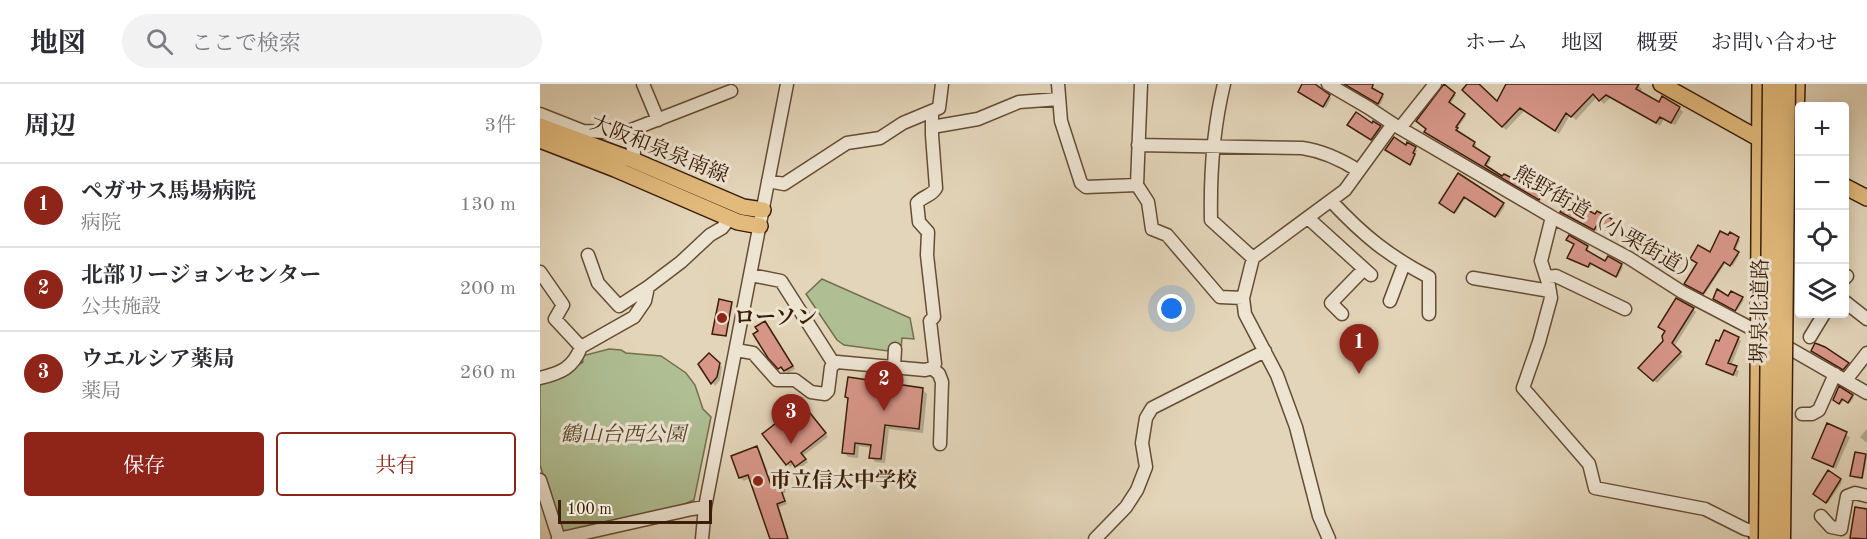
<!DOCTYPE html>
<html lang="ja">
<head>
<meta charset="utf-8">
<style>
	:root { --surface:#fff; --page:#f2f2f3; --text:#2b2b33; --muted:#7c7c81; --line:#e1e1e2; --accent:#8f2418 }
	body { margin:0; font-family:"Old Standard TT","Noto Serif JP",serif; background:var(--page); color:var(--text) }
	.controls { position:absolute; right:18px; top:18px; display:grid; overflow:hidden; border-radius:6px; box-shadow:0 3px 15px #0003 }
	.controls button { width:54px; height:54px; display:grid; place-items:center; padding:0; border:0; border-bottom:2px solid var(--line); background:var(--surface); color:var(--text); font:30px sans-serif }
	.scale { position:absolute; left:18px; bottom:15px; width:154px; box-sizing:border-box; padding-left:6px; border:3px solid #3b1e08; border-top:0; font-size:16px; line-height:21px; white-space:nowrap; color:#3b1e08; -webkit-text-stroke:4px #ede4d2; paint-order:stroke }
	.you { position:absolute; left:632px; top:225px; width:21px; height:21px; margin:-15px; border:4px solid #fff; border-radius:50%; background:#1a73e8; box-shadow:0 0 0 9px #1a73e833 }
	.badge { display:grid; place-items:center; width:39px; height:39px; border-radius:50%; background:var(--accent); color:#fff; font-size:20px; font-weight:700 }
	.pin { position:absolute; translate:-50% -50px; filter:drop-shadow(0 2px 3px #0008) }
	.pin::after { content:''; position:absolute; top:32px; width:21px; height:18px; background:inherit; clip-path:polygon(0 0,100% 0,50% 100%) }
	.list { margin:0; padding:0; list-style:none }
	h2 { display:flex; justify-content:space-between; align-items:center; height:78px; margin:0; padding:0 24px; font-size:26px }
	h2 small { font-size:20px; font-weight:400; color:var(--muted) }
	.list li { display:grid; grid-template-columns:39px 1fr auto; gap:18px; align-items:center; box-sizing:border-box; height:84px; padding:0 24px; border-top:2px solid var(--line) }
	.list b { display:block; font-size:22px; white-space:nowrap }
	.list p { margin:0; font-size:20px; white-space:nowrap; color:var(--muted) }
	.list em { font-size:20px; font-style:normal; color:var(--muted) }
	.actions { display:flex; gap:12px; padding:18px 24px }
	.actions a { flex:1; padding:14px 0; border:2px solid var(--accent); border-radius:6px; text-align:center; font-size:21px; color:var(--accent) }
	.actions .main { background:var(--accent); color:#fff }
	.icon { flex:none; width:33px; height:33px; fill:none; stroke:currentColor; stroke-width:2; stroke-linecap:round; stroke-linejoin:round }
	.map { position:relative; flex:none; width:1327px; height:455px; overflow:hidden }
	header { display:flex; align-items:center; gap:36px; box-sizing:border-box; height:84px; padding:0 30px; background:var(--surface); border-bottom:2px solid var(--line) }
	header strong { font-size:28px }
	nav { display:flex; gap:33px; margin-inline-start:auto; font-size:21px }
	.search { width:420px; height:54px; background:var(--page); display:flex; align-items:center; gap:15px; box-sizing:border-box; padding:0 21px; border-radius:33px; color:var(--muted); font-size:22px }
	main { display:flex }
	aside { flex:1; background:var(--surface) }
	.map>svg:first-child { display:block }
</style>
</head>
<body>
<header>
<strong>地図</strong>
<div class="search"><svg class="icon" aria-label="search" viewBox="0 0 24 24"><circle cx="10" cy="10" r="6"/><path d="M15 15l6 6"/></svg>ここで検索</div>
<nav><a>ホーム</a><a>地図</a><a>概要</a><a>お問い合わせ</a></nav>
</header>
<main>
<aside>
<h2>周辺<small>3件</small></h2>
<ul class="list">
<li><span class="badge">1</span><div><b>ペガサス馬場病院</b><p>病院</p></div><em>130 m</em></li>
<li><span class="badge">2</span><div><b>北部リージョンセンター</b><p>公共施設</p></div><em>200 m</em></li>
<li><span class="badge">3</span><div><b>ウエルシア薬局</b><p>薬局</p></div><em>260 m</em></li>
</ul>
<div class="actions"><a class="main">保存</a><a>共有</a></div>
</aside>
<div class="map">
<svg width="1327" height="455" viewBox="0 0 1327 455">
	<rect width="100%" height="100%" fill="#e3d5b9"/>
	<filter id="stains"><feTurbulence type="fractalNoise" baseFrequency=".00333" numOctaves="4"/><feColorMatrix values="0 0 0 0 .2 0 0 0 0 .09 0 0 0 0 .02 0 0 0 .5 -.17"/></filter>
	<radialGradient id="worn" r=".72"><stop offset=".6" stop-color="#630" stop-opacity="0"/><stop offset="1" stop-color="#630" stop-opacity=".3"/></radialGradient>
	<path fill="#afbe93" stroke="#756e4e" stroke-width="1.5" d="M282,195L370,234L374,255L362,254L361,266L349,264L348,267L304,261L297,256L266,210Z
		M69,265L81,266L86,269L121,272L146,289L155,301L163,325L171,333L154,416L140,422L25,448L20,445L0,381V298L29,286L43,278L42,272Z"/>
	<path fill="#0003" d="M764,0H776L774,2L791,14L786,24L762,10Z
		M805,0H834L833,7L844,13L840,21Z
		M929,0H936L957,19L966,0H1096L1102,5L1100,9L1119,20L1139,24L1143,28L1135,41L1124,35L1120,42L1071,13L1064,20L1057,13L1036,36L1030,31L1019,50L984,27L966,46L924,6Z
		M904,2L916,11L910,20L926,32L917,45V48L935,59L936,61L934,65L951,76L946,84L887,50Z
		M834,39L841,44L833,56L810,42L832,41Z
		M866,63L877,66L872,81L848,67Z
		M919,92L965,122L958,133L926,113L916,129L903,121Z
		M963,94L980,100L1007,97L1008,98L1001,112L1003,113L1001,116Z
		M1036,114L1038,116L1035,121L1055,132L1073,138L1068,147L1059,142L1056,147L1024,129Z
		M1190,150L1200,156L1195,168L1199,171L1193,182L1186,178L1165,210L1148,201L1171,170Z
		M1047,163L1049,164L1047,168L1066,179L1081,181L1083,183L1078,193L1052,180L1050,184L1028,174Z
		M1202,215L1204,216L1197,227L1177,216Z
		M1153,225L1156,228L1134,263L1143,272L1117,299L1100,284L1124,258L1127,248L1123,246Z
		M227,242L255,285L248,289L245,286L243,287L230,273Z
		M1198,254L1201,257L1191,282L1199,287L1197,293L1168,279Z
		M169,271L182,283L180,296L175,302L160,280Z
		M1299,304L1314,313L1310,319L1304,316L1301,320L1296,317Z
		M382,305L387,310L383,349L349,345L345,379L335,378L331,373L332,364L319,362L318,374L308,373L304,368L309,315Z
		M265,324L288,353L263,372L268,378L259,385L254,379L250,383L247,380Z
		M1287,341L1310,353L1296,385L1274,374Z
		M1327,345V359L1320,353Z
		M217,364L220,367L233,402L241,399L246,408L243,410L247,420L239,423L249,455H231L210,394L204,397L200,394L193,373Z
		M1325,371L1327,373L1323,395L1314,394L1312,392Z
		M1300,396L1302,398L1288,419L1277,412Z"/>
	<path fill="#d89689" stroke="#3b1e08" stroke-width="1.5" d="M762,0H775L790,11L783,23L758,8Z
		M804,0H833L832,4L843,10L838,20Z
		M904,0L915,9L909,18L925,30L916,43L918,44L916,46L935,58L933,62L950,73L945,81L962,92L964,90L980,98L987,85L1008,96L1000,109L1002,110L999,116L884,48L886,45L876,37Z
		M927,0H939L957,17L966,0H1099L1096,5L1119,18L1122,12L1140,23L1131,39L1120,33L1116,39L1066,11L1059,17L1053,10L1031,33L1026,29L1015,47L980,24L962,43L922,6Z
		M816,28L832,39L833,37L841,42L831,56L807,41Z
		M854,53L866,61L867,58L876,63L873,69L875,70L870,81L845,66Z
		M918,89L964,119L955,133L924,113L914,129L899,119Z
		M1021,104L1037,113L1034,119L1055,130L1057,127L1072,135L1066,146L1057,141L1054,146L1020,128L1025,120L1015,115Z
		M1180,147L1188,151L1190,148L1199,153L1194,165L1199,168L1190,182L1184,178L1163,210L1144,200L1157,179L1150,175L1158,161L1170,168Z
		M1029,151L1048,162L1046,166L1065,177L1068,172L1082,180L1076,193L1050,179L1048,183L1027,174L1034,160L1026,156Z
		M1177,205L1188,212L1191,207L1203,213L1195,227L1173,215Z
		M1136,214L1154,224L1132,259L1141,268L1113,297L1098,284L1123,257L1122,252L1125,247L1118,243Z
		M179,215L192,218L186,252L172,250Z
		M225,237L253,282L244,287L241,283L238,285L228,274L213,250L218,247L215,243Z
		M1184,246L1199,253L1188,279L1197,282L1193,291L1166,280L1176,256L1179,257Z
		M1275,259L1285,263L1309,279L1303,286L1271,267Z
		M169,269L180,279L177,293L171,300L158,280Z
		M308,293L383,304L379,345L345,341L341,375L329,374L331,361L315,359L314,370L302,369L308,314L305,313Z
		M1299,302L1313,311L1308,319L1302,315L1299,320L1293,316Z
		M262,319L286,349L261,369L266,375L255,383L251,377L246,381L222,350Z
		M1287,339L1307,348L1293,383L1272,374Z
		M217,362L231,401L241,397L244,405L241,406L245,417L237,420L248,455H230L208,391L199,394L191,372Z
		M1315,368L1326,370L1322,394L1310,392Z
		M1288,386L1301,395L1286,419L1273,410Z
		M1315,423L1327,425V455L1310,454Z"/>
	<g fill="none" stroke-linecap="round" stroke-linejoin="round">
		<defs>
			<path id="minor" d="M103,0L118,36
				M518,0L521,37L541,99L546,103L597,101L608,118L612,145L627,151L680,213L703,214
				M684,0C673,45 670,89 671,136L713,174
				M788,0L829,24L853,40L1012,133L1089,174L1142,208L1224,251
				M0,30L43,47L88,49L94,68L93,76
				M392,43L438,35L479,18L519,15
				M860,44L895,0
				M88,49L91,46L191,7
				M598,61L762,64C783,67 802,76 819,87
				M228,97L244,100L307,59L340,54L363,39L399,24L402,0
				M597,101L601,0
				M791,117C823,151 847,171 889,193V230
				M1012,133L1001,177L1009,202L1011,214L999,258L983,304L1049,380L1055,404L1165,425L1205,445L1217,448
				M768,134L831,191
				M48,171L58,199L79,222L108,203
				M0,188L23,221L15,235L41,263
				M211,191L241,197L294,280
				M1006,193L1016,192L1085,225
				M933,194L1010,207
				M1304,195L1307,192
				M850,217L864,180
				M1304,217L1327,235
				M802,230L791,219L824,185
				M1270,253L1284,230
				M1240,259L1327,309
				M196,266L213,269L237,296H255L271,308L285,310L288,307L291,283L297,278L385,286L392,284L395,280L390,237L394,233L387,171L388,148L379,138L377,119C383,112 392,112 396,104L392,51V28
				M354,283L355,265
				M392,284L399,290L402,298L400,360
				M0,294C21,289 33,284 41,263L94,233L105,217L108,203L141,178L170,151L182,144L190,134
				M1306,296L1327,269
				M1262,330H1272L1279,326L1295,290
				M0,396L19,455
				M1281,432L1291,443L1301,445L1307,412L1315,409L1327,412
				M18,455L152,425L165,423
				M162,455L165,423L247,0
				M555,455L586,423L597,406L606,383L602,359L606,334L612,324L725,267
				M789,455L779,432L756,343L737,291L705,230L703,214L713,174L805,106L853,40"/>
			<path id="major" d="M1121,0L1225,58
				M0,42L93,76L203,123L223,126
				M0,56L75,85L198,138L220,142
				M1252,102L1255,74L1257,0
				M1304,102L1327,114
				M1217,455L1220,0"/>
		</defs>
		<use href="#minor" stroke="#654c34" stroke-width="15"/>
		<use href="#major" stroke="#3b1e08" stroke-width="18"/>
		<use href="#minor" stroke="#ede4d2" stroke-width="12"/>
		<use href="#major" stroke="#e2ba7c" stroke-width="15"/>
		<defs>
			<path id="highway-bridge" d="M1228,455L1232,0
				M1241,455L1246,0"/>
		</defs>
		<use href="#highway-bridge" stroke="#3b1e08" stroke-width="21" stroke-linecap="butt"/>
		<use href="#highway-bridge" stroke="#e2ba7c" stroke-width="18"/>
	</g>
	<g fill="#8f2418" stroke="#ede4d2" stroke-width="2">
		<circle cx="182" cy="234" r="6"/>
		<circle cx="218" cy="397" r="6"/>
	</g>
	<g text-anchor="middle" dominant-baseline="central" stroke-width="6" stroke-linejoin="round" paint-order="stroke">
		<g font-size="21" fill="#3b1e08" stroke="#ede4d2">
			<text transform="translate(119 66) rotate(22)">大阪和泉泉南線</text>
			<text transform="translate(1066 141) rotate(30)">熊野街道（小栗街道）</text>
			<text transform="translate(1221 227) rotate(-89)">堺泉北道路</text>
		</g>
		<g font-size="21" font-weight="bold" fill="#3b1e08" stroke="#ede4d2" text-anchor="start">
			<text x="194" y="234">ローソン</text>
			<text x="230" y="397">市立信太中学校</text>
		</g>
		<g font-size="21" font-style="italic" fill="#58462b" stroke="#ede4d2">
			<text x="83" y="351">鶴山台西公園</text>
		</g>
	</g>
	<rect width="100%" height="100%" filter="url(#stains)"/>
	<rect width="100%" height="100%" fill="url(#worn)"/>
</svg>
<div class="controls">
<button>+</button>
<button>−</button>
<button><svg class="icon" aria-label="locate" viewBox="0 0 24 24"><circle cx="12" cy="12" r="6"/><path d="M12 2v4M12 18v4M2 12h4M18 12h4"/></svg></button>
<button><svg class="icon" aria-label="layers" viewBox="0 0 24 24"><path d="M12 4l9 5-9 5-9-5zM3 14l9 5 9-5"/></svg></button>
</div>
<div class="scale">100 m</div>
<div class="you"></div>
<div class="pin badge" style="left:819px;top:290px">1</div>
<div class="pin badge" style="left:344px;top:327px">2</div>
<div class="pin badge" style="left:251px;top:360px">3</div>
</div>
</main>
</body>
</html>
